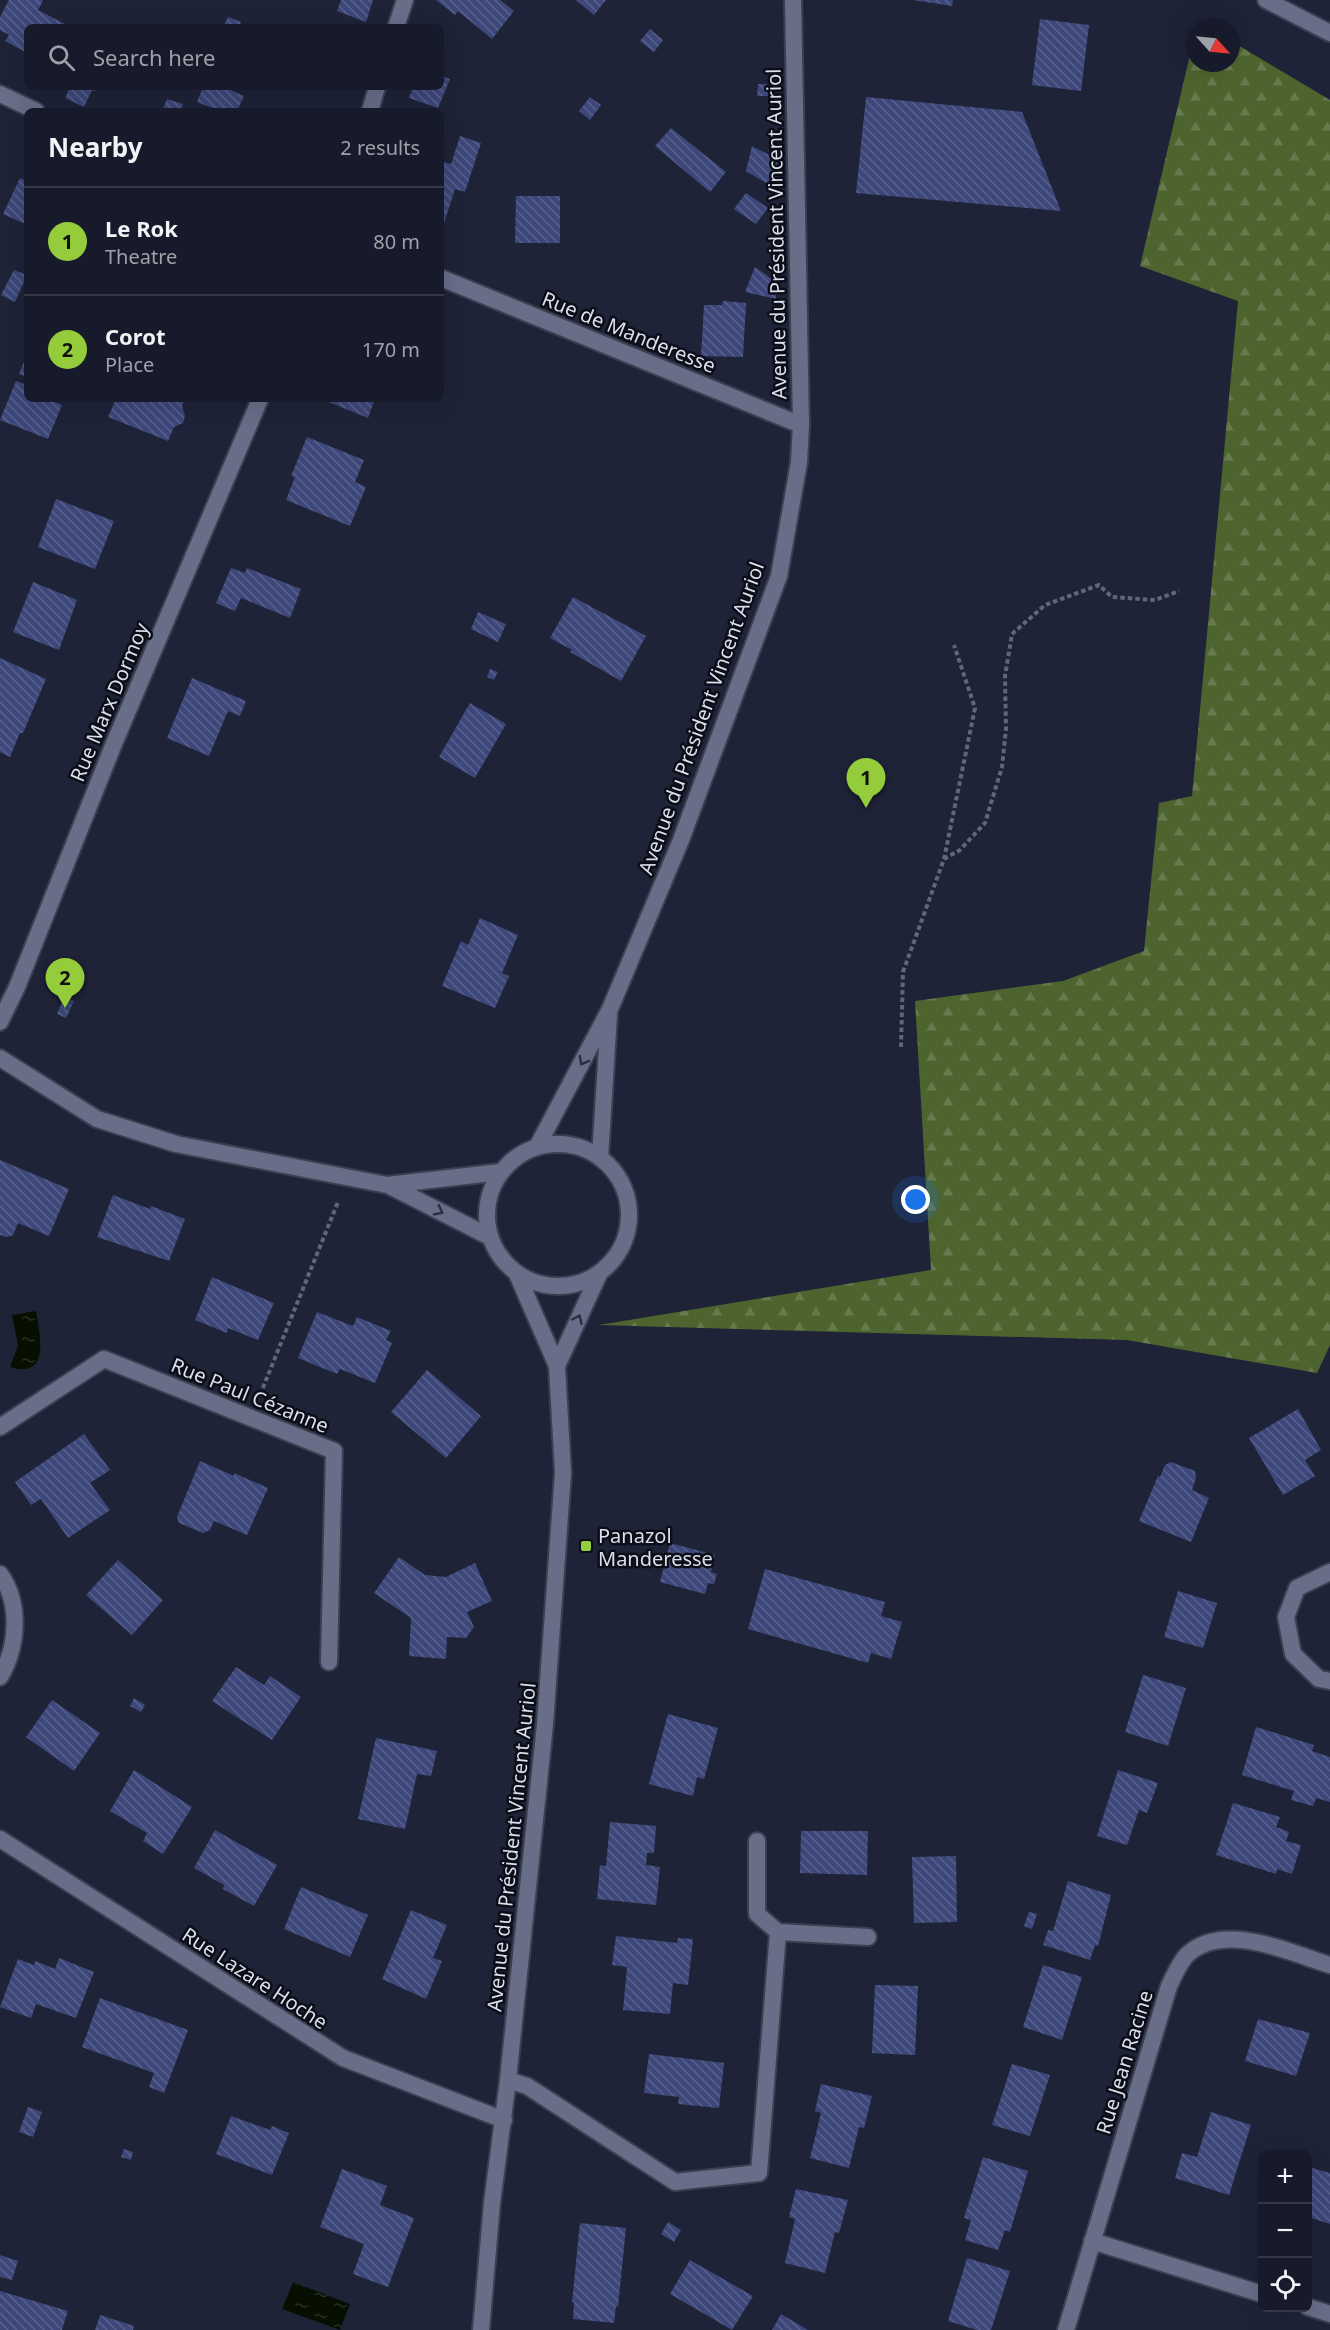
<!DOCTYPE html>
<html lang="en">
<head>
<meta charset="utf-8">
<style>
	:root { --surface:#171a2a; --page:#202332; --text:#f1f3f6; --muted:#9ea1a8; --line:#363847; --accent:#94cc3c }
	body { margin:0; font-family:"Noto Sans",sans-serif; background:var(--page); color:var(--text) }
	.controls { position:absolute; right:18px; bottom:18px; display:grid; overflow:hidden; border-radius:9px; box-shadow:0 6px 24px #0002 }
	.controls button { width:54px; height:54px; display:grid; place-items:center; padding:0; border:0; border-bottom:2px solid var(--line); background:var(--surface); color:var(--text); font:30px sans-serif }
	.compass { position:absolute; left:1186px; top:18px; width:54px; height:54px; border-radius:50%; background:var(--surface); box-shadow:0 6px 24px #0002; rotate:117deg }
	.you { position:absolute; left:916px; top:1200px; width:21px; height:21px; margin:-15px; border:4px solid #fff; border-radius:50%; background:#1a73e8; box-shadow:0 0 0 9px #1a73e833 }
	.badge { display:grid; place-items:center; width:39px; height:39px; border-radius:50%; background:var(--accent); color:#111; font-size:20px; font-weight:700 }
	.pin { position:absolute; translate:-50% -50px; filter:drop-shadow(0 2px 3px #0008) }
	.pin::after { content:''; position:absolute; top:32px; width:21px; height:18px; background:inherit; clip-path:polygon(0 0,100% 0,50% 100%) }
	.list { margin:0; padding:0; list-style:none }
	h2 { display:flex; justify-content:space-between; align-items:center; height:78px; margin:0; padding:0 24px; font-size:26px }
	h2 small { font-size:20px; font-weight:400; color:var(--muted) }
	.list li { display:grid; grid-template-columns:39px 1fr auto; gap:18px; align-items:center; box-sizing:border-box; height:108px; padding:0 24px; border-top:2px solid var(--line) }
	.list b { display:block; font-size:22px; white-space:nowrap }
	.list p { margin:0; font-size:20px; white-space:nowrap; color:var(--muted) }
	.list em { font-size:20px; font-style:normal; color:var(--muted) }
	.icon { flex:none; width:33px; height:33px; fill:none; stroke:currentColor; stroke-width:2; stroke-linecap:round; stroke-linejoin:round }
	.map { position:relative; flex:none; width:1330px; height:2330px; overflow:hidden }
	.search { position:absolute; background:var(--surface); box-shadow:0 6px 24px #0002; left:24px; top:24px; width:420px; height:66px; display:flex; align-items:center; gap:15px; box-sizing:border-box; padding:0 21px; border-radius:9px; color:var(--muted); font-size:22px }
	.panel { position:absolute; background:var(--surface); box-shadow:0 6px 24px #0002; left:24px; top:108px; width:420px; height:294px; border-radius:9px }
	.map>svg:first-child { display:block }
</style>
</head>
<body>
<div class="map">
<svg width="1330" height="2330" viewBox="0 0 1330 2330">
	<defs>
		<pattern id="forest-firs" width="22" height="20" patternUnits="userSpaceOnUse" patternTransform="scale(1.5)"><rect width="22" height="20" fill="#4d642e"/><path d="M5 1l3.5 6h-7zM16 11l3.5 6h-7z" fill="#667a4d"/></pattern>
		<pattern id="water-ripples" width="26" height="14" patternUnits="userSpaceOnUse" patternTransform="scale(1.5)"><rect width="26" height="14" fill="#060f00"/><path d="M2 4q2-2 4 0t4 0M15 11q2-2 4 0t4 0" fill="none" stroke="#2a3226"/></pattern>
		<pattern id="building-back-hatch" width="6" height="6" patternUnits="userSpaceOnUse" patternTransform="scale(1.5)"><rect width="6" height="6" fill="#3d4779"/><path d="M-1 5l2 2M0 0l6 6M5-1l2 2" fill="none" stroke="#58618c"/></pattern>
	</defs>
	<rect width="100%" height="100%" fill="#1f2338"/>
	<path fill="url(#forest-firs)" d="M1195,34V63H1231V41L1330,100V1345L1317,1373L1127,1340L599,1325L931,1270L915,1001L1063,981L1144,951L1159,803L1192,796L1238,301L1140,266Z"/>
	<path fill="url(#water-ripples)" d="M36,1311C40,1334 51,1380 10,1367L18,1346L12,1315Z
		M293,2282L350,2304L340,2330L282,2309Z"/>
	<path fill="url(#building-back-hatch)" d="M9,0H42L43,1L38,10L67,25L66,27H27V53L5,41L9,35L0,30V17Z
		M341,0H373L366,22L337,11Z
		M436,0H500L514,11L492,39L458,11L455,15Z
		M576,0H606L594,15Z
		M913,0H953L952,6Z
		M228,17L241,22L239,27H223Z
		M1040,19L1089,25L1081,91L1032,85Z
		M650,29L663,40L654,52L640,41Z
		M441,76L450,79L438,108L409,98L413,87H441Z
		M758,84H767L768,96H757Z
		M70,87H97L95,91L92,90L84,107L65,98Z
		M203,87H223L244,96L237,111H220L197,102Z
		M590,97L601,105L590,120L579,111Z
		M866,97L1022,112L1061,211L856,193Z
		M167,99L183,104L181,111H162Z
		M671,128L726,172L710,192L655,146Z
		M460,136L481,143L465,192L455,189L444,223L441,222V161L451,164Z
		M752,146L777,159L776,189L746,171Z
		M20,178L27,181L25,224L3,214Z
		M746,193L768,208L756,224L734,209Z
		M516,196H560V243H515Z
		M755,267L776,282V299L745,292Z
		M14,270L27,275L15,302L1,295Z
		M723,301L746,303L743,357L701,356L704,305H722Z
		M27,354V377L19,374Z
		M16,381L27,385V399H48L62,405L48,439L0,420Z
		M116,399H185L182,406L185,416L183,423L174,427L168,441L108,417Z
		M327,399H375L368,418L326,401Z
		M307,437L364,460L355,482L366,487L350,526L286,500L295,477L291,476Z
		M56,499L114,521L95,569L38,547Z
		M231,568L245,573L247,568L301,589L290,618L241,598L235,611L216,603Z
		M33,582L77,600L59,650L13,632Z
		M573,597L646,636L621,681L570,652L572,650L550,638Z
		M478,612L506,624L498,642L471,629Z
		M0,658L46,679L23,733H20L10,757L0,752Z
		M490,669L498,672L494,680L487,677Z
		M192,678L246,701L240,716L228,711L209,756L167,738Z
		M470,703L506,724L475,778L439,757Z
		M480,918L518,935L502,973L509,976L495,1008L442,986L461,941L468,945Z
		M64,997L74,1001L66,1018L57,1014Z
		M0,1160L69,1189L49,1236L18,1223L13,1235L7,1237L0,1235Z
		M113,1195L150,1209L151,1206L185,1219L169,1261L97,1237Z
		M212,1277L274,1303L258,1340L228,1328L227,1333L195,1320Z
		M317,1312L353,1326L357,1317L391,1331L386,1340L392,1343L375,1383L340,1369L337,1374L298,1358Z
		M427,1370L481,1416L446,1458L391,1412Z
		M1298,1409L1321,1450L1305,1460L1315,1476L1283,1495L1249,1438Z
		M84,1434L110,1470L90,1483L110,1510L68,1538L41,1499L31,1505L15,1482Z
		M200,1461L234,1476V1473L268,1488L247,1535L214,1521L210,1530L203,1533L179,1523L177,1517Z
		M1171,1462L1195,1471L1196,1478L1192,1490L1209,1498L1191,1542L1139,1521L1158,1476L1160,1477L1165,1465Z
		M670,1543L715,1555L711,1572L717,1574L714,1584L708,1583L705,1594L660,1582Z
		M399,1557L425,1575L446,1577L475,1563L492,1601L467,1612L474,1627L466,1638L447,1637L446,1659L409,1656L411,1618L374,1593Z
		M118,1560L163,1600L132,1635L86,1595Z
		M765,1569L885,1602L881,1616L902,1622L891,1659L871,1653L868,1663L748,1629Z
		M1178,1591L1217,1603L1203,1648L1164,1637Z
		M236,1667L264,1685L270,1676L301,1697L272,1740L212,1701Z
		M1143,1675L1186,1688L1168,1746L1125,1732Z
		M134,1698L145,1705L141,1712L130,1706Z
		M52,1700L100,1733L74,1771L26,1737Z
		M668,1714L718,1728L704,1779L697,1777L693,1796L649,1784Z
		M1256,1727L1314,1745L1312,1751L1330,1757V1802L1316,1798L1313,1806L1291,1800L1294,1791L1242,1775Z
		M376,1738L437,1751L431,1776L417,1774L405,1829L358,1819Z
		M134,1770L192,1807L163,1854L143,1841L147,1833L110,1811Z
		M1118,1770L1158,1783L1147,1813L1139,1810L1127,1845L1097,1836Z
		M1233,1803L1280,1817L1276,1827L1289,1832L1286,1841L1301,1845L1292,1874L1277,1869L1276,1874L1216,1855Z
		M610,1822L656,1826L654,1853H647L646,1865L660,1867L656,1905L597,1899L600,1865L606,1866Z
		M215,1830L277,1865L254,1906L223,1889L224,1885L194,1868Z
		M801,1831H868L867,1875L800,1873Z
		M956,1856L957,1922L914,1923L912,1857Z
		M1068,1881L1111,1895L1098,1946L1095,1945L1090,1960L1043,1945L1048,1930L1053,1931Z
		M301,1887L368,1915L350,1957L284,1929Z
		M411,1910L447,1925L433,1958L442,1961L426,1999L382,1979Z
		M1029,1912L1037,1914L1032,1929L1024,1926Z
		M616,1936L677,1943L678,1938L693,1939L688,1985L673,1983L670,2014L623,2010L627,1967L612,1965Z
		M59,1958L94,1972L76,2018L36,2004L31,2018L0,2007L18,1959L34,1965L35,1961L55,1969Z
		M1043,1965L1082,1977L1062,2040L1023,2027Z
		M875,1985L918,1986L915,2055L872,2053Z
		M100,1998L188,2030L164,2093L149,2087L154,2073L82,2047Z
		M1258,2019L1310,2033L1296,2076L1245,2061Z
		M649,2054L724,2063L719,2108L678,2104L679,2097L644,2093Z
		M1012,2064L1050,2075L1030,2136L992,2125Z
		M821,2084L872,2096L864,2128L859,2127L849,2168L810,2158L821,2113L815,2111Z
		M28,2107L42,2112L33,2137L19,2132Z
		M1211,2112L1251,2125L1229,2195L1175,2178L1182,2153L1197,2157Z
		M231,2116L270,2130L272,2126L289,2133L272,2175L216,2154Z
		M124,2149L133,2152L131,2160L121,2157Z
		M983,2157L1028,2171L1010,2232L1005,2230L998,2250L965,2240L971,2220L964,2218Z
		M1312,2168L1330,2173V2224L1308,2217V2183Z
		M342,2169L387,2186L380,2205L414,2218L388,2287L353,2274L364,2244L320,2227Z
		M796,2189L848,2200L839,2233L835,2232L825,2273L785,2263L795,2219L789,2217Z
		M668,2222L681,2230L674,2242L661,2234Z
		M580,2223L626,2228L618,2307L616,2306L614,2323L573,2319L574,2302H572Z
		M0,2255L18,2261L12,2280L0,2277Z
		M967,2258L1010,2271L991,2330H977L948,2321Z
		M690,2260L753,2296L732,2330L670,2294Z
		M0,2291L68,2311L62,2330H0Z
		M781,2314L808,2330H772Z
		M100,2315L134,2326L133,2330H95Z"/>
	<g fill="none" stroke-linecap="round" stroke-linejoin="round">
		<defs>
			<path id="minor" d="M1266,0L1330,33
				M396,27L405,0
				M0,94L36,111
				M370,111L377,87
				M441,278L801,425
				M0,1022L17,987L113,746L260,399
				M0,1058L97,1119L176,1144L387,1185L501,1172
				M388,1185L490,1237
				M0,1427L104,1359L334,1451L329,1662
				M1330,1572L1297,1588L1286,1617L1293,1654L1319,1679L1330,1681
				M0,1574C21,1603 18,1647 0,1677
				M0,1839L343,2058L504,2120
				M757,1841V1914L778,1932
				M508,2080L527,2086L675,2182L759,2173L778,1932L868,1937
				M1092,2241L1262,2294
				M1308,2307L1330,2314
				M1066,2330L1169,1986C1174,1976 1180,1961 1188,1954C1225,1921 1290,1953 1330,1965"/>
			<path id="tertiary" d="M487 1215a71 71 0 1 1 142 0a71 71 0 1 1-142 0Z
				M537,1147L610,1009L681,840L779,576L799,462L801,425L793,0
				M600,1158L609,1015
				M557,1366L600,1272
				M481,2330L492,2203L508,2080L545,1724L563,1473L557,1366L517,1274"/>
		</defs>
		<use href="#minor" stroke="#3b3f50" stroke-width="20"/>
		<use href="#tertiary" stroke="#3b3f50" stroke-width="20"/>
		<path stroke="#626678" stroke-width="4" stroke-dasharray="4.5 3" stroke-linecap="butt" d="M944,859L960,850L985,823L1002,767L1006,729L1005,676L1012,634L1045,605L1099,585L1112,597L1155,600L1179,591
			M901,1047L903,972L944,859L975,708L954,645
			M260,1395L338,1202"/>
		<use href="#minor" stroke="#686e88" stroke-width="16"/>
		<use href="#tertiary" stroke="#686e88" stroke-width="16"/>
	</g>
	<defs><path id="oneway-chevron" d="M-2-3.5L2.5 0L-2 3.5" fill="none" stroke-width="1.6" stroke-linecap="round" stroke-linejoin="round" transform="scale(1.5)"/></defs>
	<g stroke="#2c2f3f">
		<use href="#oneway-chevron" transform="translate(583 1061) rotate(118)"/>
		<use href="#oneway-chevron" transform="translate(439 1211) rotate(27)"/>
		<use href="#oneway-chevron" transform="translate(578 1319) rotate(-65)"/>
	</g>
	<rect fill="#94cc3c" stroke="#0b0d17" stroke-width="2" x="580" y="1540" width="12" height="12" rx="3"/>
	<g text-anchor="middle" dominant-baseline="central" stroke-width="5" stroke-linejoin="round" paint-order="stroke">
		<g font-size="20" fill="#dbdfed" stroke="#0b0d17">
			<text transform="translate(776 234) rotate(-91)">Avenue du Président Vincent Auriol</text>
			<text transform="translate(629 332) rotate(22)">Rue de Manderesse</text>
			<text transform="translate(109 702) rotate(-67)">Rue Marx Dormoy</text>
			<text transform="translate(701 718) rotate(-70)">Avenue du Président Vincent Auriol</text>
			<text transform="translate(250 1395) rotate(22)">Rue Paul Cézanne</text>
			<text transform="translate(511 1847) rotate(-84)">Avenue du Président Vincent Auriol</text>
			<text transform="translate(255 1978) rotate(33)">Rue Lazare Hoche</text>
			<text transform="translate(1124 2062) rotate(-73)">Rue Jean Racine</text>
		</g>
		<g font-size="20" fill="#dbdfed" stroke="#0b0d17" text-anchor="start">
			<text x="598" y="1535">Panazol<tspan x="598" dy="23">Manderesse</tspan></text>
		</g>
	</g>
</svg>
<div class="controls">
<button>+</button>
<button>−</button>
<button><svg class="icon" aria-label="locate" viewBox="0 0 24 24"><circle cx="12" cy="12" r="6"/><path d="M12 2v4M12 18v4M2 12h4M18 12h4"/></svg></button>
</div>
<svg class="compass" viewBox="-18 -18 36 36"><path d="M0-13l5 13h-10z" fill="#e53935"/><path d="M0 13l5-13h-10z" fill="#9ea1a8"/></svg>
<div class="you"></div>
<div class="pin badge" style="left:866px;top:808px">1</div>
<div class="pin badge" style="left:65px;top:1008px">2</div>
<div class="search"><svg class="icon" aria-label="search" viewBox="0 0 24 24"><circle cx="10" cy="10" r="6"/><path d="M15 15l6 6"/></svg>Search here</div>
<section class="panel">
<h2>Nearby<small>2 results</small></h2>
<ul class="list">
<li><span class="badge">1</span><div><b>Le Rok</b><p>Theatre</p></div><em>80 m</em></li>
<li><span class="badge">2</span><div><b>Corot</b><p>Place</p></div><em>170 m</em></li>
</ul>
</section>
</div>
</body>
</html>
